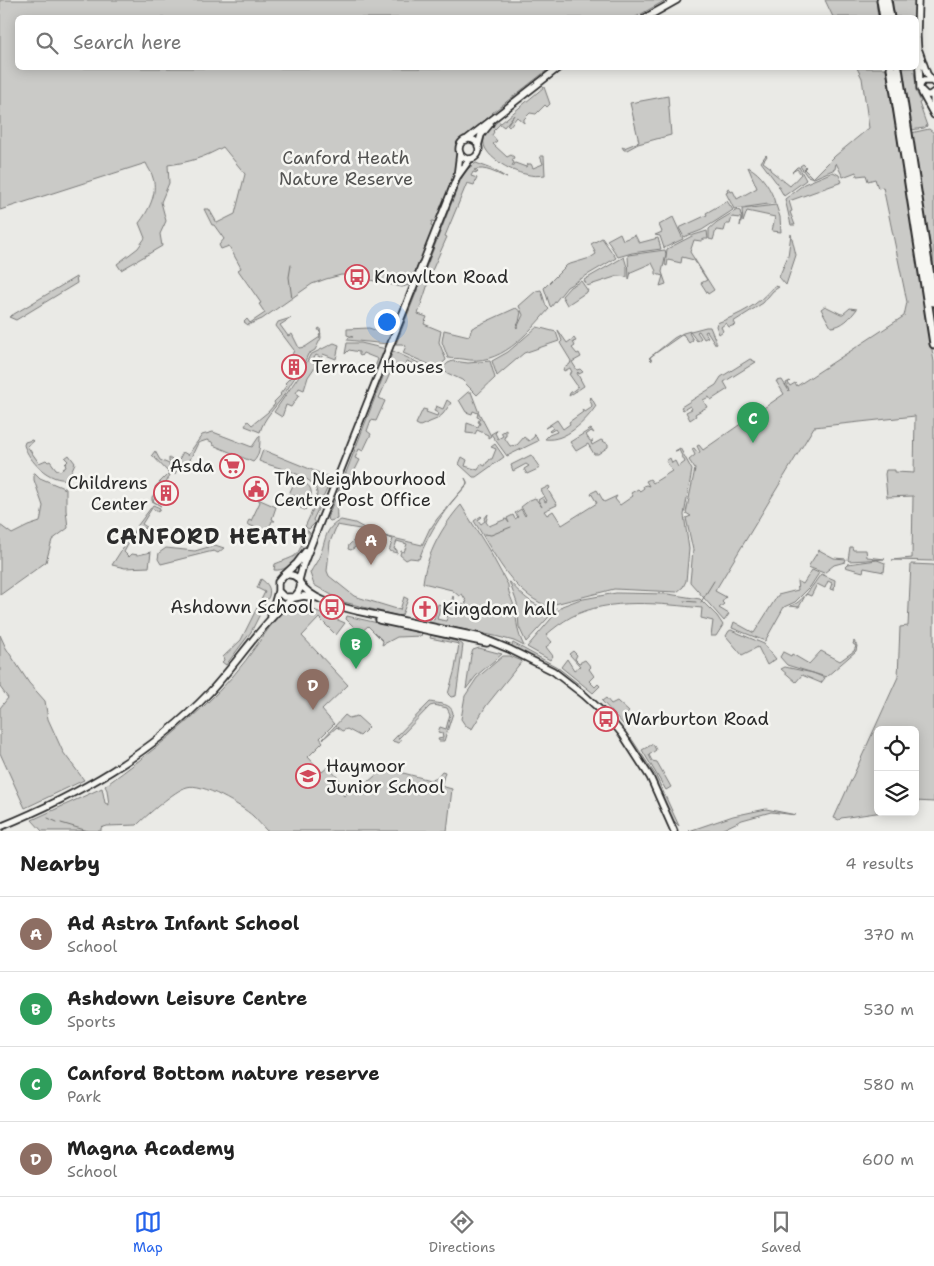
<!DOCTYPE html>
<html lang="en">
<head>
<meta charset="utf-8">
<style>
	:root { --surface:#fff; --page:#f6f6f6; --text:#222; --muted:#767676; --line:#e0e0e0; --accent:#2563eb }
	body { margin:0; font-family:"Shantell Sans",sans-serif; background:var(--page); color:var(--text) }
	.controls { position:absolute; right:15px; bottom:15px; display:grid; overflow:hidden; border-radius:8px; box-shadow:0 2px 12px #0003 }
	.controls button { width:45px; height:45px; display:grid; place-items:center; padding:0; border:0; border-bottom:1px solid var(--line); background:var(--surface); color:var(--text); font:25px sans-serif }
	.you { position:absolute; left:386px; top:321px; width:18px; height:18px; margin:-12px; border:4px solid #fff; border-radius:50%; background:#1a73e8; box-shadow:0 0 0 8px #1a73e833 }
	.badge { display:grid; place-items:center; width:32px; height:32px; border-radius:50%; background:var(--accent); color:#fff; font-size:16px; font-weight:700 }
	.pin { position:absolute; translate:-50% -41px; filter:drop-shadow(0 1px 2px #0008) }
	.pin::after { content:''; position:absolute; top:26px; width:18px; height:15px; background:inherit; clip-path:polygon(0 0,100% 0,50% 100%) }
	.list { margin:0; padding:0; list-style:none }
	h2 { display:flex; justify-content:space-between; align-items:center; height:65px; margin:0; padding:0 20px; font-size:21px }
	h2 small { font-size:16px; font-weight:400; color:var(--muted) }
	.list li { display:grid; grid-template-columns:32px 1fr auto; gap:15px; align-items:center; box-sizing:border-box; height:75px; padding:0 20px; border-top:1px solid var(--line) }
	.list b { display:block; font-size:19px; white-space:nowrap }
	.list p { margin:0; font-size:16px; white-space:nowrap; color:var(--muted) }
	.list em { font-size:16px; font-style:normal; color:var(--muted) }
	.icon { flex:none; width:28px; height:28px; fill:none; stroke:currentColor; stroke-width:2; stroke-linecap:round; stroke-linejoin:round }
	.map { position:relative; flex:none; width:934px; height:831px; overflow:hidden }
	.search { position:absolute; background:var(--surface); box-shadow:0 2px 12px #0003; left:15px; right:15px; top:15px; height:55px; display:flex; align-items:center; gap:12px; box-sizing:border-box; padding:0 18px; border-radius:8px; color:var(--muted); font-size:19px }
	.sheet { height:365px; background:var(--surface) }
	nav { display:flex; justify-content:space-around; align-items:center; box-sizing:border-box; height:70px; border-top:1px solid var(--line); background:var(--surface); font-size:14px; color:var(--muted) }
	nav a { display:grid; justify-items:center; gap:2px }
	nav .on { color:var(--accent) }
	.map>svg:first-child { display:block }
</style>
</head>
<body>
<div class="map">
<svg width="934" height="831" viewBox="0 0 934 831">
	<rect width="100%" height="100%" fill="#eaeae6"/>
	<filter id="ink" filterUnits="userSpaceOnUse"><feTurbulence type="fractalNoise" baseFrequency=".02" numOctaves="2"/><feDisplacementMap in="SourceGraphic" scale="10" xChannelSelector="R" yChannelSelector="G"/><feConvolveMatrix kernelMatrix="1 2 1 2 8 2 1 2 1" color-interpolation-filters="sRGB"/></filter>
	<g filter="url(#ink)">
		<path fill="#cacac7" stroke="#7a7a79" d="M0,0H666L634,18H18V68H550L492,113L494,115L460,142C454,151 458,163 455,173C451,190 443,206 437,222L432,221L431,225L434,230L409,285L402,287L361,278H370V276L341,275L326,279L312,284L262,319L248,325L244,322L247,319L250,323L265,313L259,304L261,303L238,270L241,268L229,246L221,249L219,245L224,239L214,225H212L204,209H209L217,223L235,214L245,174L223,147C203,158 190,162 168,165L169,183L161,202L166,221L160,234L162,246L121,270L117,264L138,248L145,238L139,223C148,212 158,193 153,178C152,173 148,168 146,163L0,210Z
			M825,0H876L878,17H833Z
			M890,0H916L915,17H893Z
			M857,68H886L934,362V561L892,560L912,558L913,496L887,497L885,474L886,470H895V472L914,473L915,416L814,427L715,591L726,597L722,602L724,604L719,608L729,614L724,621L690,582L693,550L686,518L691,516L686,513L695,469L689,460L695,455L692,449L694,448L698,453L700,452L697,446L699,445L703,450L784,394L776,381L782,380L789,391L786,383L790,381L788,383L790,386L795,383L797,386L904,316L907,302L883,187L878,188L875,179L868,181L866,175L857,176L856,172L843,177L836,163L835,169L814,178L807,176L800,166L803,164L806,167L804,169L813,178L835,156L869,128L862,78Z
			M900,68H915V70L914,71L917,93L921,102L919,103L927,126L924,128L911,130Z
			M544,87L550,104L547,107L545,105L536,114L530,113L524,119V123L517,117L509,127L507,125L514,115L504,127L500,124L493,131L494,132L492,135L497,141L493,144L494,145L507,157L511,155L514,157L512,161L514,162L512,166L513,167L515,163L526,167L528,164H531L533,168L543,164L540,156H544L545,175C539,176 532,176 525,174C512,172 480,155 484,139C485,131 493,126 498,121L501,123Z
			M668,96L671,135L638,144L627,150H624L622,147L624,148L639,142L630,103Z
			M929,129L934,133V280L911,133Z
			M766,155L767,156L763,162L771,168L770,170L790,186L801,174L797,169L792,172L797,167H799L806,180L784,196L776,182L761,162Z
			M476,163L492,169L507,178C497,174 485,166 474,170L478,172L477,173L473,172L471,176L477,178L474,185L467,183L445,236L447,237L426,284H428L418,314L427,317L424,324L441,331L439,342L446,360L437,368L403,353L406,346L402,344H396L461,179L466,170Z
			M748,167C761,173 772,190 775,203L734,209L726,193L728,192L727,189L729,188L731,192L733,191L737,199L757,188Z
			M833,172L839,175L842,182L789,201L792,211L790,212L795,225H791L785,199L804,184Z
			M727,201L733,210L702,230L684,237L679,228L707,215L706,213Z
			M776,205L780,217L781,232L772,231L775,217L747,211L743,222L742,209Z
			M737,210L740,211L742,218L740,226L741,218L732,217L730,224H726L724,231L716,230L713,240L709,239V229L717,222Z
			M673,217L683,239L664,248L660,236L655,235L662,232L659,225Z
			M707,231L708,239H704L701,241L694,240L690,252L714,290L708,294L701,283L707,280L694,260L682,257L681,263L668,260L667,266L665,265L667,249L694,235Z
			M620,233L623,240L635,235L639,243L658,238L661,249L632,253L618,257L607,240Z
			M791,234L796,255L786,285L779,277L788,256Z
			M602,238L616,258L567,287L551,307L550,306L544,288L567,265L590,258L596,254L591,244Z
			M665,250L666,254L662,272L666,284L660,286L663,276L656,274V271L652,263L631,272L629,280L628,255Z
			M624,257L627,267V277L618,276L587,286L584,280Z
			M76,277L77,283L16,320L9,317Z
			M581,281L588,291L567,305L562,296L570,287Z
			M774,286L779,287L773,291L763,303L733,322L735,325L729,327L726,323L721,327L723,331L719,334L716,326L717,323C741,314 757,306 774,286Z
			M541,290L546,306L549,309C526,335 500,367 463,359C458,358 453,359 448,358L442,342L444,330L469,336L472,328L516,308L521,312L519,322L516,327L517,328L523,315L519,306L536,291Z
			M825,306L841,314H843L850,308L857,309C851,317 842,327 831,327L821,309Z
			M291,318L280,325L288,336L292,334L299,348L305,347L320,337L319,335L321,334L318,329L320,328L321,338L315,350L308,354L303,366L292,355L294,350L276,326L278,322Z
			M386,327L393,329L388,344L347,340L349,337H353L347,335V329L369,328L384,333Z
			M537,327L556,332L559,341L524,353L497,376L492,361L508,352Z
			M706,327H710L717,344L716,345L707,331L705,332L708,337L704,339L699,331L697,332L701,338L697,341L690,332L689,333L693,340L689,343L683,334L650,357L652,361L649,358L674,338L683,333Z
			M558,330L567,343L574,338L576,341L573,342L575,346L572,348L577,354L579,353L581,357L572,362L577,370L580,369L583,372L579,374L578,372L577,373L584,386L569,396L570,393L578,387L569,374L572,372L570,368L564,371L563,369L570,364L571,361L560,343L562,341Z
			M334,343L339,345L336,359L323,354L321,359L323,361L322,362L318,361L320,357L316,355L312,361L317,364L308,377L304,390L299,388L296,393L299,395L291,407L286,405L282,417L274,412L303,370L310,355Z
			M347,343H361L386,349L377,373L373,372L378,359L363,353L361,356L359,355V352L349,350L345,354Z
			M393,351L425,366V367L407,362L403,372L392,369L379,398L385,401L376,421L371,420L367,431L371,434L363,451L359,449L355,458L360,460L355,470L357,471L355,476L351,475C343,492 335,500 337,519L330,521L327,518L347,470Z
			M750,359L756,362L724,382L728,389L711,400L709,397L703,400L707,407L695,414L696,416L690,420L686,412L692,409L690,406L683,410L681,407L716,385L721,377Z
			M453,361L468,363L490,361L495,378L477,395L462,380L441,370L448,363Z
			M301,367V369C294,378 288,388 282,398C274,409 264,418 260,432L245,426L248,421L252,425L268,412L275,404L274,402L281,395L280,394L287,385L285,383Z
			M468,392H471L479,413L491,436L488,438V435L477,430L475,434L466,433L467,423L478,427L480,423L478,422L480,418L477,417L478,413L473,411L472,414L466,412L459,400Z
			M591,397L596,406C586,421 565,442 545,439L549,435L557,432L555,429L550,432L549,431L553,428L551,425L545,428L557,420L563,429L570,424L569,422L583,412L582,410L585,412L591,408L592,405L589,399Z
			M447,400L451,403L443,414L437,419L420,426L416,424L423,409L427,410L426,412L437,416L438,413L434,411L436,406L443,409Z
			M591,429L594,433L591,431L586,435L590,441H593L591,442L592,445L601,440L608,444V447L598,454H594L588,444L576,451L570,442Z
			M498,430L495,433L498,439L503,436L501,433L506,430V436L504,437L510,446L517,445L524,437L529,441L534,437L535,434L538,441L507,456L491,434Z
			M213,432L252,447L260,435C260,444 260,456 253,462L213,445L212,442L207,440L198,443L186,468L169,462V458L177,463L183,452L188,455L202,435Z
			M32,440L33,441L27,446L39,463L46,460L48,462L50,461L56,469L60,471L66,467L65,464L68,461L65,458L69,455L75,463L68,479C49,482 29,461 24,445L25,442Z
			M495,444L504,457L476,477H473L459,464L462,457L467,460L465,466L478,470L481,464L485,466L487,462H488L490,459H492L496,449L491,447Z
			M680,448L692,470L684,515L689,549L686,581L683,587L677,592L614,589L547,606C510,591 494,552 474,521L481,516L482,517L478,520L481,524L485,521L484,519L488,514L486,522L489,526L506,519L509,523L507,518L513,515L515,519L518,517L515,513L521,509L525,516L526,515L521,507L530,500L535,498L542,507L538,500L543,497L545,502L547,501L541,490L549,486L550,488L548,490L557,505L544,511L547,515L553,511L562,525L597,503L591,493L597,490L604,502L617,496L615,499L620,505L633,496L631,493L638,489L640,491L644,488L643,486L646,485L649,486L646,481L650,479L653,483L672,471L666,461L670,458L672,463L675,461L678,467L685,462L679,450L675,451Z
			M263,450L332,478L313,520L315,523L309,529L305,527C309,517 317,504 317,493C316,474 271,467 259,461Z
			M155,451L160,460L178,468L175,474L171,473L160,495L158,494L153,501L161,506L152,501V497L157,490L155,487L169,473L152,455Z
			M531,455L540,468L527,474L524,469L529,466L526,464L513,471L511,465Z
			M34,472L40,478L66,489V510L68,528L52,540L46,562L0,595V525L12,534L28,526L40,522L43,506L34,480Z
			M465,478L467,482V485C446,507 429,531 419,559L410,558L406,560L400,555L401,551L404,552L407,544L397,541L394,549L397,550V553L389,551L393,539L372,533L422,545L430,528H431L437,519L466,485L467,482Z
			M298,482C316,483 313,499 305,510L300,508L303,499L289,494L294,483Z
			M258,499L276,507L272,519L275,521H272L268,531L271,532L270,534L247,524L249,520L251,521L260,502Z
			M153,505L160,508L158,512L152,508L142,524L156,533L153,541V537L149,535L147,537L148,529L146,528L136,530L134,533V536L131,537L133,542L130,541L124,552L129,557L132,554L138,555L151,552L149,567L125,568L112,565L135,529Z
			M461,505L489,550L508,585C508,594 513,601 515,609C517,624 517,632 524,646L514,641L495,636L417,620L415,618L418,602H422L420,615L434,620L438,604L441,605L437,619L446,621L453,596L454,600L459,608L463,604L465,606L467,605L465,603L467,602L462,594L459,596L452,590L423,583C426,555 443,525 461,505Z
			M341,520L355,523L366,529L357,546L351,550L348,549L349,545L365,530L337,525L330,542L327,571L329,576L354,596L400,610L404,597L408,599L402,615L398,616L344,602L314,585L310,573C313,567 318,561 320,555C326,541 324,528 341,520Z
			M305,529L309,532L311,536C304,550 292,572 274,570L275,564C300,554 296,559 306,533Z
			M215,545L224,548L218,553L214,551L209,552L161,564L158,559L159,553L166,548L195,551Z
			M850,547H852L853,550H866L867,557L885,559L849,561L848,560Z
			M819,550L834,558L846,559L845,562L834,565L824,573L808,567Z
			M877,560L885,563L884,572L864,568L863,572L845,567L848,564Z
			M911,564L934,565V802L915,801V730H878V812H883L841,818L839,820L834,818L898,677L900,627L908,626Z
			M812,570L819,573L810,587L795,602L784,607L765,641L732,628L734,622L754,633L778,595L798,590L797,581L803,584Z
			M821,574L835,580L834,590L830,589L832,583L828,581L825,588L817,584L811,596L806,594L799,607L790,606C802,604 814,583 821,574Z
			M261,579C268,584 271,588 269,596L251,632L226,665L222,662L224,660L223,657L241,640L265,592L257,588Z
			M509,581C521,594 537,612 557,608L526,642L519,627L517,603Z
			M616,593L668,594L700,599L717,616L723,625L716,636H711L713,621L701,618L702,608C662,604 609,597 571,617C562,622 554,628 546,635L552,642L546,647L553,656L550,660L527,647L562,606L578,600Z
			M302,605L345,623L336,635L319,618L302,636L348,685L322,710L334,724L320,738L323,742L308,757L322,772L328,767L340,780L334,786L344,796L359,782L367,783L384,768L430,780L437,777L442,771L445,772L441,786L452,789L447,831H267C262,826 258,821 253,816C242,806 202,782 187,787C175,790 146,816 137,825L107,826L101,828V831H42L32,820L102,788L105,803L109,805L107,790L105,786C151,752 195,719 233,676C251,656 264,632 282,612L285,614L290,608Z
			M347,616L422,633L421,636L397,637L382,645L383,641L368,626L360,633L346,619Z
			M731,630L764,644L776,659L767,665L758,647L742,655L726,636L729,631Z
			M0,635L6,648L29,683L45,701L48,719L63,752L84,780L25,808L0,753V708L8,698L0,687Z
			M431,635L459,642L463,645L456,696L451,697L448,694L455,669L459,644L430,638Z
			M854,641L857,646L856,651L826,677L787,665L780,657L783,652L791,656L792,654L809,664L821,651L840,661L854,651L856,646L853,644Z
			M513,643L557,667L581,686L579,688L556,670L511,647Z
			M479,648L502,654L476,676L466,689L471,655L473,650Z
			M573,651L577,655L575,659L579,663L585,660L591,667L589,669L594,676L589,681L595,687L598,684L600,686L593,693L561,667L567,659L574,670L580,666L569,654Z
			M503,656H510L522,661L486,706L472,729L465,725L461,719L465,696L477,678Z
			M785,667L813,673L825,678L821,683L802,675L796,682L781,669Z
			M606,698L611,704L617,701L629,712L624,717L632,723L629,725L625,726L602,701Z
			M430,702C440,704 451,703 453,713L444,741H439L438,739L443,738L442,733L438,732L440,727L446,729L450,714L447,708L434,705L430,706L398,739L401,740L399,743L392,741Z
			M345,715L349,718L357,716L369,727L360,736L347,729L342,731L337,727L323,739Z
			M631,738L656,776L679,826L673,820L653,777L632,743Z
			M653,744L656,750L649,755L652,761L657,762L671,787L666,790L642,750Z
			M766,809L796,815L771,812L742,820L719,831H689L733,816Z"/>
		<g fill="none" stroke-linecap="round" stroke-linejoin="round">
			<path stroke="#727270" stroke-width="1" d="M291,265L289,277L292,299
				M484,534L491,535L511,527
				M684,601L696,602
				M701,602L714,581
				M48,818L57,822
				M61,823L88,831"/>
			<defs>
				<path id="secondary" d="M918,0L917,36L920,85
					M645,18L677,0
					M919,51L927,74L934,83
					M931,81H923L920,85V89L926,95H930L934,92
					M922,93L934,115
					M933,94L934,114
					M459 149a10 10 0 1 1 20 0a10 10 0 1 1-20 0Z
					M466,140L558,68
					M478,146L481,135L490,124
					M457,177L470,159
					M284,575L297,563L306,551
					M299,580L303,565L457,177L460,153
					M300,583C311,600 338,606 357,611L480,637L509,649L553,671L584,695L609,718L623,735L650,777L674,831
					M294,598L304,596L314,598
					M271,616L278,591
					M379,620L487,643
					M0,827C78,795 151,754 210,692C234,666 254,636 278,611C285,603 308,592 298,579C295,575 290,574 284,575L278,582V591L284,597H293"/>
				<path id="highway" d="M881,0L884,18
					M887,0L890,18
					M891,68L934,344
					M898,68L934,302"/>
			</defs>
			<use href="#secondary" stroke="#2b2b2b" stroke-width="9"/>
			<use href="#highway" stroke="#2b2b2b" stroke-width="11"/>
			<use href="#secondary" stroke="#f6f6f2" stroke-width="5.5"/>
			<use href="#highway" stroke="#f6f6f2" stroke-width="7"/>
		</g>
	</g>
	<defs>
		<symbol id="bus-ring" viewBox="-11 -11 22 22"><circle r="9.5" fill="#f6f6f2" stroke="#d1495b" stroke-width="1.5"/><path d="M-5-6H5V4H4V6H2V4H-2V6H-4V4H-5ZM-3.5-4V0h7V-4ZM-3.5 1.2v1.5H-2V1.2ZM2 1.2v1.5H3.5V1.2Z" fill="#d1495b"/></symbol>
		<symbol id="building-ring" viewBox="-11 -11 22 22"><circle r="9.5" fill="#f6f6f2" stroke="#d1495b" stroke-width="1.5"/><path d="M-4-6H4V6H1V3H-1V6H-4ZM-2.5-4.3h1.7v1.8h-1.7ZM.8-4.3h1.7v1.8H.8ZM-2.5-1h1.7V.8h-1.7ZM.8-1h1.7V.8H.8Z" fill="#d1495b"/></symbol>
		<symbol id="supermarket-ring" viewBox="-11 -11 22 22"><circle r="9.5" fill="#f6f6f2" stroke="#d1495b" stroke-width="1.5"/><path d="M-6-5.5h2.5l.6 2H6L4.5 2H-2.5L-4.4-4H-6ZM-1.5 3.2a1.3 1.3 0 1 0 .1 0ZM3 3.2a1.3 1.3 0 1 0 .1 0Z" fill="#d1495b"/></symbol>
		<symbol id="civic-ring" viewBox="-11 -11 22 22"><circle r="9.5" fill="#f6f6f2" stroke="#d1495b" stroke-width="1.5"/><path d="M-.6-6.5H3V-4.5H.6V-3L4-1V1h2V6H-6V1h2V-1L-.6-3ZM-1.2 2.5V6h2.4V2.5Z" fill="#d1495b"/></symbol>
		<symbol id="church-ring" viewBox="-11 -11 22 22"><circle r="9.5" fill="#f6f6f2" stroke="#d1495b" stroke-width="1.5"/><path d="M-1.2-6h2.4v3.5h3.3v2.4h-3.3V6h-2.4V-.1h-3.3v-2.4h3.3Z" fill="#d1495b"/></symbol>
		<symbol id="school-ring" viewBox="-11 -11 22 22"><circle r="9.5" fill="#f6f6f2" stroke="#d1495b" stroke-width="1.5"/><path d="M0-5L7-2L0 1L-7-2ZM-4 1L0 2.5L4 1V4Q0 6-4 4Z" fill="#d1495b"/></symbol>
	</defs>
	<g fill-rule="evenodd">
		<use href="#bus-ring" x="343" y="263" width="28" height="28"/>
		<use href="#building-ring" x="280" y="353" width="28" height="28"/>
		<use href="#supermarket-ring" x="218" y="452" width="28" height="28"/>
		<use href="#civic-ring" x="242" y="475" width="28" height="28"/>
		<use href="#building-ring" x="152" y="479" width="28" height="28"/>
		<use href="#bus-ring" x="318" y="593" width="28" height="28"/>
		<use href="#church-ring" x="411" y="595" width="28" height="28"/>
		<use href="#bus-ring" x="592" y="705" width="28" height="28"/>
		<use href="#school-ring" x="294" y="762" width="28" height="28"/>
	</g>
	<g text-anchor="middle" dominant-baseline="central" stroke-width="5" stroke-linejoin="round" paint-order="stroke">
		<g font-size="18" fill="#535352" stroke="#f6f6f2">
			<text x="346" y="158">Canford Heath<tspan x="346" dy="21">Nature Reserve</tspan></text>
		</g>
		<g font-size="18" fill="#2b2b2b" stroke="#f6f6f2" text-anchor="start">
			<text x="374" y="277">Knowlton Road</text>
			<text x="312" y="367">Terrace Houses</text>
			<text x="214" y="466" text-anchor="end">Asda</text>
			<text x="274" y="479">The Neighbourhood<tspan x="274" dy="21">Centre Post Office</tspan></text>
			<text x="148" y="483" text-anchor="end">Childrens<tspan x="148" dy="21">Center</tspan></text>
			<text x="314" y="607" text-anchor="end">Ashdown School</text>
			<text x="442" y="609">Kingdom hall</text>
			<text x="624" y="719">Warburton Road</text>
			<text x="326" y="766">Haymoor<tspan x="326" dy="21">Junior School</tspan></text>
		</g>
		<g font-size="22" font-weight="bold" letter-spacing="1" fill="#2b2b2b" stroke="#f6f6f2">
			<text x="207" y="536">CANFORD HEATH</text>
		</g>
	</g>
</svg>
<div class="controls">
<button><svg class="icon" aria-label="locate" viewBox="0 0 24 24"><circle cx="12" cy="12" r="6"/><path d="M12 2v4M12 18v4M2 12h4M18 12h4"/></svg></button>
<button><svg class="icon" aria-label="layers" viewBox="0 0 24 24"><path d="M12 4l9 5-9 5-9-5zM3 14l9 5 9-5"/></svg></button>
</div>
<div class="you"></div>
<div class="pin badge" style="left:371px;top:565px;background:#8d6e63">A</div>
<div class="pin badge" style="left:356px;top:669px;background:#2e9e5b">B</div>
<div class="pin badge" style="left:753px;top:443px;background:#2e9e5b">C</div>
<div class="pin badge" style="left:313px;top:710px;background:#8d6e63">D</div>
<div class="search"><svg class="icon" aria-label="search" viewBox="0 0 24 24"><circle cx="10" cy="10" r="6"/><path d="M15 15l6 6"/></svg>Search here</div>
</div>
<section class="sheet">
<h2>Nearby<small>4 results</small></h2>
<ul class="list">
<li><span class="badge" style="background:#8d6e63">A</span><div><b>Ad Astra Infant School</b><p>School</p></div><em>370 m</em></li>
<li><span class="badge" style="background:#2e9e5b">B</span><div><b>Ashdown Leisure Centre</b><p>Sports</p></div><em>530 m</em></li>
<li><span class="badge" style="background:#2e9e5b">C</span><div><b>Canford Bottom nature reserve</b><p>Park</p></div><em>580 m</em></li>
<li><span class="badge" style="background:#8d6e63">D</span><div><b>Magna Academy</b><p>School</p></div><em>600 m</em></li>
</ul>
</section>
<nav>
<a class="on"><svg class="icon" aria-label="map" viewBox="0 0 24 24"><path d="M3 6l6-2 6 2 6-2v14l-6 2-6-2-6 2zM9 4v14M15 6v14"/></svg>Map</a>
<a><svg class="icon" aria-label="directions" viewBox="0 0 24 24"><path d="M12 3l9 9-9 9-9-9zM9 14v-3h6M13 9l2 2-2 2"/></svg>Directions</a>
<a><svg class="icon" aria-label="saved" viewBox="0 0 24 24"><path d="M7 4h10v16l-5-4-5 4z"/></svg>Saved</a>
</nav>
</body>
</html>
